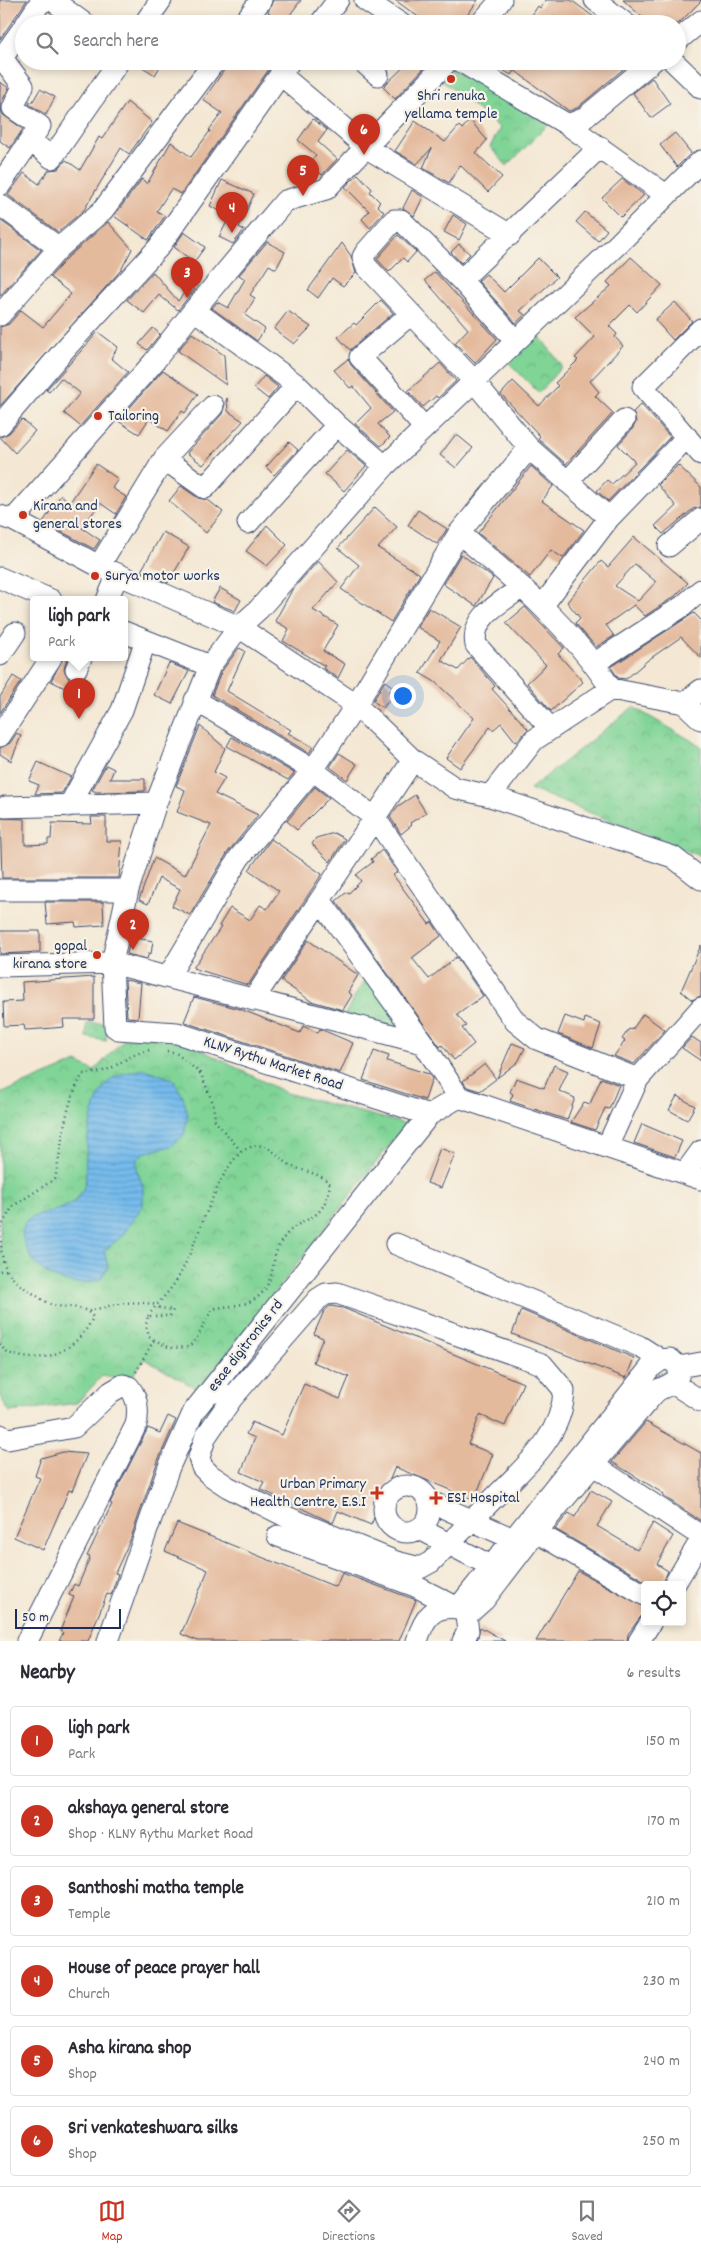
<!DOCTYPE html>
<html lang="en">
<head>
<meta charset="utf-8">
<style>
  body { margin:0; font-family:Dekko,sans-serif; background:#f2f2f3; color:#2b2b33 }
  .controls { position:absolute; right:15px; bottom:15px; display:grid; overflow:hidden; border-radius:5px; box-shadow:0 2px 8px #0003 }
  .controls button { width:45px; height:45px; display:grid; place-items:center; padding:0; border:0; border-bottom:1px solid #e1e1e2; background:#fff; color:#2b2b33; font:25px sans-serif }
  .scale { position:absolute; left:15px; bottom:12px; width:106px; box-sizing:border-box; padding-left:5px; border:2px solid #1b2f5e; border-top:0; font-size:14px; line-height:18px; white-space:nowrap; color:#1b2f5e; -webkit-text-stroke:4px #f7f3e8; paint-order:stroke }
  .you { position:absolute; left:402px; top:695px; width:18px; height:18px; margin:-12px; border:4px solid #fff; border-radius:50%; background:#1a73e8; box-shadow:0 0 0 8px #1a73e833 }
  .badge { display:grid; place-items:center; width:32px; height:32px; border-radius:50%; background:#c8321e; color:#fff; font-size:16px; font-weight:700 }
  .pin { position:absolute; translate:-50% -41px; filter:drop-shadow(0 1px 2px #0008) }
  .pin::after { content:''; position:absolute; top:26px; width:18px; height:15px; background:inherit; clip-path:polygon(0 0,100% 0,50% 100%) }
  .popup { position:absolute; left:30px; top:596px; width:98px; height:65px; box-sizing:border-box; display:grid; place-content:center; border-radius:5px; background:#fff; filter:drop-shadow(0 1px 4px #0005); font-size:16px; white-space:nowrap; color:#7c7c81 }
  .popup b { font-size:19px; color:#2b2b33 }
  .popup::after { content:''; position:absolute; left:50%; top:100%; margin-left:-10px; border:10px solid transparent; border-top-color:#fff }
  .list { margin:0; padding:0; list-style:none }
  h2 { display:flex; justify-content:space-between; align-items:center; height:65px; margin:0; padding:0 20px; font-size:21px }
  h2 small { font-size:16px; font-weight:400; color:#7c7c81 }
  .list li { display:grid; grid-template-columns:32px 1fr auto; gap:15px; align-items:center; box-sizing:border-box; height:70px; margin:0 10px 10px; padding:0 10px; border:1px solid #e1e1e2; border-radius:5px }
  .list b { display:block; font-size:19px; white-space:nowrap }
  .list p { margin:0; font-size:16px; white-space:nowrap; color:#7c7c81 }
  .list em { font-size:16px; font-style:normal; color:#7c7c81 }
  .icon { flex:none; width:28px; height:28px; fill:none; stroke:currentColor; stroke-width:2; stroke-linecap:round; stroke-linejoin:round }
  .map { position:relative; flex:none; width:701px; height:1641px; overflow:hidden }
  .search { position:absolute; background:#fff; box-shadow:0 2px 8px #0003; left:15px; right:15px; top:15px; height:55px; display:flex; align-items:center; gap:12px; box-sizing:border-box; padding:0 18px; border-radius:28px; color:#7c7c81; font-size:19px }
  .sheet { height:545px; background:#fff }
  nav { display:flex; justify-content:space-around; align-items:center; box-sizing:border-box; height:70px; border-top:1px solid #e1e1e2; background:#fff; font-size:14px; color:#7c7c81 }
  nav a { display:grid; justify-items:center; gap:2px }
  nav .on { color:#c8321e }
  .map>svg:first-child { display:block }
  .park { fill:url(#park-crowns); stroke:#4e827a }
  .water { fill:url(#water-rules); stroke:#4875a5 }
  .building { fill:#e4ba9d; fill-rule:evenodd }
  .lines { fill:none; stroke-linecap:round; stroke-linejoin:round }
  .minor-casing { stroke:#3c4b70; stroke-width:23 }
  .path { stroke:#3c4b70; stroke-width:2.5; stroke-dasharray:1 4; stroke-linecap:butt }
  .minor { stroke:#fff; stroke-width:21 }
  .poi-dot { fill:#c8321e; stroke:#f7f3e8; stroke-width:2 }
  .labels { text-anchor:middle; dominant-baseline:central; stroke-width:4.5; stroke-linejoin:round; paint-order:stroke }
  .poi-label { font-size:16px; fill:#1b2f5e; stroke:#f7f3e8; text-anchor:start }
  .street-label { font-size:16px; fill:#1b2f5e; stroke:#f7f3e8 }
</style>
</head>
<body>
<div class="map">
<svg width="701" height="1641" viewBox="0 0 701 1641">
  <defs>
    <pattern id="park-crowns" width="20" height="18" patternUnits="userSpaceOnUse" patternTransform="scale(1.25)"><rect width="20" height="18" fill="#80d496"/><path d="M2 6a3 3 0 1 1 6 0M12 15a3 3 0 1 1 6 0" fill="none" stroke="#6eb684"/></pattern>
    <pattern id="water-rules" width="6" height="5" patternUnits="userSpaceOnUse" patternTransform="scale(1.25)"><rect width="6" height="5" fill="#75bbec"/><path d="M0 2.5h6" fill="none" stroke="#5f98c2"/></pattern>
  </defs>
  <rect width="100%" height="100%" fill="#f7f3e8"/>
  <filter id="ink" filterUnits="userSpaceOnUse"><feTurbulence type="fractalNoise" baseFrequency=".02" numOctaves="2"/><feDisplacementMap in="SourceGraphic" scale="10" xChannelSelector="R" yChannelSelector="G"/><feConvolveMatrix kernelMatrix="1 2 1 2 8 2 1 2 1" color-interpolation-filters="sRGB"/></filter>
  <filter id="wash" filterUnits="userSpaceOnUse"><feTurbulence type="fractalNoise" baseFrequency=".0096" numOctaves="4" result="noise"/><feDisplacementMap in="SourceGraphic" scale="20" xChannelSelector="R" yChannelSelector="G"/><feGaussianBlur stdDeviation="1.12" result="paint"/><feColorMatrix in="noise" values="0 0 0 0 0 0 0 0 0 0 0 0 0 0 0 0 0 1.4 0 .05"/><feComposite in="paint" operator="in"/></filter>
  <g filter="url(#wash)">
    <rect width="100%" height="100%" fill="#f4e8d4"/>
    <path class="park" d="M450 61 549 124 507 166 490 147 500 128 438 77Z
      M538 334 562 366 539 393 507 361Z
      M633 707 701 746 700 856 530 789Z
      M367 975 406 1029 345 1014Z
      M87 1023H108L106 1041 86 1037Z
      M128 1035 178 1038 286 1093 406 1124 199 1390 145 1359 129 1381 102 1376 77 1403 10 1412 0 1397V1094L77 1062 94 1071Z"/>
    <path class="water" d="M144 1069 173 1079 183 1097 188 1114 184 1135 171 1146 143 1153 137 1161V1171L143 1186V1205L122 1236 104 1251 108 1267 101 1279C71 1291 35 1276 25 1244 22 1237 21 1229 26 1222 36 1210 69 1215 81 1193 89 1180 84 1171 86 1157 87 1135 94 1088 115 1077 124 1073 135 1071 144 1069Z"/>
    <g id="blocks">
      <path class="building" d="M0 0H27L0 39Z
        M273 0H301L284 23 268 12Z
        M395 0H478L461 24H435L426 18 424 21Z
        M546 0H571L603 24H565L554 16 549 24H526L538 6 540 8Z
        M623 0H701V1L678 24H650Z
        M133 61H163L155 75Z
        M227 61H266L272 65 181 194 171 189 157 211 165 216 148 240 114 216 142 179 147 184 171 142 191 157 210 131 209 130 222 113 203 100 225 69Z
        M410 61H417L424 68 395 99 383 87Z
        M488 61H633L577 108 569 111 514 70 511 75Z
        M652 78 670 104 651 118 633 93Z
        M0 82 9 88 1 103 2 114 23 129 10 148 0 141Z
        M40 89 55 97 46 115 29 104 30 102 32 103Z
        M127 102 152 122 129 154 121 148 84 210 58 232 8 195 24 173 39 184 49 170 58 169 66 160 80 170 99 137 102 139Z
        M313 119 327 130 318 142 337 159 322 175 309 163 316 155 298 140Z
        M470 120 487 140 476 153 502 177 488 192 460 165 449 183 423 168 432 148 417 164 395 151 415 121 445 142 459 126 462 129Z
        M675 133 691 153 677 167 660 145Z
        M358 174 372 189 370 192 380 202 377 205 384 212 370 228 362 219 369 211 345 187Z
        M622 179 644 195 621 217 602 198Z
        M222 180 254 194 239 227 244 230 233 244 219 237 230 216 210 206Z
        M412 190 423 197 414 216 403 208Z
        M585 212 607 230 598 241 576 222Z
        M453 215 467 224 459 240 444 232Z
        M0 220 41 250 0 296Z
        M108 222 132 249 121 270 0 406V327L9 324 21 310 43 327 71 294 50 277 68 257Z
        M184 232 205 247 194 262 174 247Z
        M398 235 416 252 407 262 403 258 389 272 377 259Z
        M267 242 285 252 276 269 269 265 250 295 255 298 245 315 265 329 257 341 212 308 217 302 228 308 245 279 239 275Z
        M342 243 351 256 356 273 343 286 332 278 318 298 308 290Z
        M459 244 470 254 461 263 451 252Z
        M631 257 662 285 637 312 630 305 609 326 617 334 615 337 623 346 590 381 599 392 595 396 613 413 566 464 538 439 540 436 501 394 513 381 539 406 558 386 555 383 578 360 575 358 595 337 575 317 611 286 607 282Z
        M538 258 557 277 520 311 525 315 516 323 478 281 486 274 504 292Z
        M153 272 178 301 190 285 195 289 178 310 159 295 144 313 127 300Z
        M435 272 497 339 475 363 455 343 468 329 425 280Z
        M381 300 393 313 350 350 338 337 354 323 356 325Z
        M675 302 692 321 673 340 655 320Z
        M288 311 311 327 294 344 274 329Z
        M153 328 160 334 147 350 139 344Z
        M98 332 118 347 111 358 128 372 80 426 64 413 80 393 61 378 49 392 46 390Z
        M192 333 224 355 226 385 178 351Z
        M348 359 351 365 393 412 378 424 390 437 381 446 355 424 371 408 353 386 350 388 334 370Z
        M440 363 456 381 438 398 436 396 423 407 408 391Z
        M163 370 198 394 185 413 182 411 168 431 149 419 139 434 118 421Z
        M264 376 278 387 268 399 254 388Z
        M227 398 228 411 243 421 203 465 187 453 222 414Z
        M641 404 670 437 608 501 597 491 607 480 612 484 635 462 618 445 633 428 636 422 633 412Z
        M22 419 35 431 15 453 0 437 9 433Z
        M456 434 473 448 456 468 440 455Z
        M289 442 298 450 274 475 266 467Z
        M347 450 366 466 344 491 325 474Z
        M96 464 118 479 112 488 126 497 116 514 100 503 82 528 100 540 94 549 43 522 61 495 70 502Z
        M678 465 701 487V507L693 509 663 534 655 526 676 506 658 485Z
        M531 466 553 486 542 501 584 530 563 558 551 550 530 577 478 533Z
        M181 486 198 498 208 500 223 512 206 533 169 501Z
        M375 507 397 527 378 548 420 574 391 622 341 589 359 565 338 548Z
        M418 510 447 529 437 544 408 525Z
        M267 525 287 545 267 566 246 551Z
        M163 532 189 547 168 583 141 571Z
        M634 537 688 583 675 596 645 616 634 605 606 625 614 636 596 647 575 623 580 618 567 602 601 561 608 567ZM635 564 656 582 638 601 615 586Z
        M461 554 493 578 476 606 443 584Z
        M318 561 338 582 313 610 338 625 323 651 345 664 338 678 323 668 325 666 283 641 289 629 275 621 292 590Z
        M220 588 241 600 235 611 212 602Z
        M525 607 564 648 558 654 583 682 551 711 527 683 546 665 506 623Z
        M429 608 461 627 441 660 458 670 470 657 495 686 492 689 528 729 516 742 501 723 493 730 490 727 460 768 446 758 474 718 435 682 420 673 440 641 417 627Z
        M694 613 701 620V658L681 637 648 660 626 679 618 678 611 667Z
        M239 648 245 651 227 691 291 730 288 733 313 747 309 753 212 695 221 672Z
        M63 658H67L64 670 69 679 65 688 51 681Z
        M169 663 189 671 172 704 154 695Z
        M13 676 21 681 0 713V697Z
        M385 681 393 687 389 692 393 695 383 708 373 701Z
        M200 726 225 748 214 772 225 778 215 794 258 815 228 852 190 915 172 906 180 889 159 878 148 904 139 900 154 858 185 875 211 825 177 812 185 790 176 786Z
        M17 733 21 736 11 761 0 754V748L10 743Z
        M232 737 294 773 288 780 227 746Z
        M339 753 357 764 347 780 330 767Z
        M38 762 71 777 62 793 35 794 39 785 29 781Z
        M106 765 114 769 110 779H145V791L96 792 92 790Z
        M315 787 329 798 297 830 287 821Z
        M415 795 426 813 410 823 412 825 401 834 390 817 398 806Z
        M91 817H106V841H122L119 878H2L0 818 25 819V845L48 844V839H51L52 823 92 824Z
        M334 833 345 839 330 862 312 844 316 838Z
        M271 839 322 874 248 985 193 968 221 927 219 926 230 908 250 920 260 905 267 909 279 891 249 870Z
        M382 850 397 872 393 875 429 924 432 922 441 936 412 958 429 979 456 957 483 996 457 1015 466 1026 462 1028 474 1044 454 1060 442 1045 440 1047 336 901 347 892 349 893 361 881 356 875 373 862 371 859Z
        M45 902H103L104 925 76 927 75 922 47 924Z
        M0 931H40V952L0 954Z
        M131 937 153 941 151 954 149 953 147 959 127 954Z
        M308 940 358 975 348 992 352 995 343 1010 311 1001 281 981Z
        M701 945V996L692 1000 681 991Z
        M94 977V1019H63L64 1027 41 1029 25 1030 24 1025 4 1026 3 1002 23 1001 22 982Z
        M125 980 141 983 138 1018 127 1017Z
        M194 997 240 1009 300 1033 303 1026 318 1033 320 1029 353 1043 340 1073 184 1022Z
        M643 1014 665 1030 634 1064 614 1056 625 1041 622 1039 629 1029 632 1030Z
        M565 1016 584 1023 585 1018 601 1024 593 1048 558 1034Z
        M692 1037 701 1043V1061L682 1048Z
        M512 1043 525 1048 518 1062 497 1078Z
        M374 1051 389 1056 387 1061 429 1074 432 1079 425 1100 363 1080Z
        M485 1064 496 1079 480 1091 467 1087 463 1081Z
        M554 1065 568 1071 559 1091 575 1098 567 1120 510 1101 513 1094 510 1092 516 1078 544 1088Z
        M601 1078 619 1085 609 1109 605 1108 595 1130 571 1122 584 1102 590 1104Z
        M677 1096 695 1106 687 1120 669 1110Z
        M642 1124 682 1141 675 1157 634 1143Z
        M440 1148 455 1154 441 1188 427 1183Z
        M330 1306 343 1308 523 1383 505 1426 480 1415 468 1444 493 1454 474 1500 395 1467 371 1525 338 1511 333 1523 260 1489 264 1482 241 1472 255 1438 246 1434 252 1422 282 1435 304 1384 340 1399 349 1377 313 1362 323 1338 314 1334 324 1311Z
        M521 1310 634 1358 626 1378 512 1334Z
        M168 1416 176 1420 157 1463 131 1538 115 1573 118 1574 111 1595 107 1594 88 1641H59L63 1633 60 1631 74 1597 69 1595 74 1584 78 1586 90 1557 87 1556 112 1504 110 1503 148 1428 160 1433Z
        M646 1422 701 1453V1521L663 1496 664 1494 612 1462Z
        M63 1452 87 1454 72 1491 69 1490 43 1550 14 1537 40 1478 35 1476 41 1458Z
        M591 1490 612 1502 597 1526 637 1550 653 1523 673 1536 657 1564 668 1571 662 1585H652L555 1529 569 1513 575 1517Z
        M177 1523 336 1587 342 1573 416 1600 399 1641H198L181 1634 208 1570 165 1551Z
        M578 1571 645 1607V1611L628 1634 627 1641H536Z
        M480 1627 505 1641H477Z"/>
    </g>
  </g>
  <g filter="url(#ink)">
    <use href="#blocks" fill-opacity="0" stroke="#3c4b70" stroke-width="1"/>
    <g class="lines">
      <g class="minor-casing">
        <path id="minor" d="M52 0 85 24
          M365 0 401 24
          M595 0 626 24
          M26 24 42 0
          M144 24 161 0
          M243 24 261 0
          M320 24 338 0
          M480 24 501 0
          M677 41 701 21
          M0 56 2 58 24 27
          M0 61 2 58 23 86 13 108 40 126 0 185
          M362 61 378 75
          M460 61 568 125 666 195
          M673 61 701 88
          M280 74 367 148 510 235
          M568 125 583 119 653 61
          M31 141 52 158 119 61
          M0 205 59 248
          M461 280 600 147
          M194 310 297 385 337 425 385 466
          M411 314 360 357 424 427
          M0 315 59 248 103 210 215 61
          M701 329 643 387 701 454
          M516 341 461 280 401 220H394L366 252 363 257 366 266 473 380 529 448 609 518 543 605
          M0 425 65 349 158 248 290 61
          M164 459 205 488 297 385
          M567 482 624 420
          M0 516 13 520 99 566 239 627 356 705 413 760 455 788 490 796 673 857 701 879
          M609 518 687 437
          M13 520 153 363 194 310 285 201 326 189 448 61
          M248 523 337 425
          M459 533 529 448
          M669 546 701 519
          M99 566 164 459 213 406
          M0 578 51 600
          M522 587C503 602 470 616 476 645L550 728
          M107 600 118 574
          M124 632 210 666
          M0 655 15 633
          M595 663 683 606 701 590
          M76 669 81 658
          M195 700 313 770 375 818 515 1021 537 1039 638 1079
          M684 703 701 719
          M0 736 51 658
          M413 760 320 900 423 1043 459 1097 701 1179
          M490 796 534 740 611 689
          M69 806 122 710 145 642
          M5 807 156 803
          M0 890H128
          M0 966 112 963 423 1043
          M168 977 239 858 313 770 356 705 459 533C515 580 571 627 611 689L684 703 701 690
          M253 1000 320 900
          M429 1115 177 1033 118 1029 115 1027 112 963 128 890 156 803 210 666 239 627 259 609 385 466 620 242 701 161
          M607 1147 638 1079 701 1008
          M685 1173 701 1151
          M396 1244 639 1346 661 1360
          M679 1367 701 1363
          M674 1384 701 1401
          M212 1389 232 1398 318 1299 326 1294 337 1293 542 1364 564 1390C563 1437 523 1468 493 1499 472 1520 452 1541 431 1562L420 1568 396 1562 289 1518 228 1487 210 1475 202 1467 199 1457 206 1436 232 1398
          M0 1435 8 1439 74 1427 111 1392 123 1385 129 1387C138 1398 139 1410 136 1425L27 1641
          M580 1456 701 1536
          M384 1509a23 23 0 1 1 46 0a23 23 0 1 1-46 0Z
          M429 1501 513 1539
          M420 1529 491 1566
          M536 1532 645 1595
          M278 1536 415 1586 458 1608
          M674 1585 701 1540
          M108 1641 169 1467 194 1411 429 1115 459 1097
          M417 1641C424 1618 432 1605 458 1608L650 1368 661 1360 670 1359 679 1367C680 1383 672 1383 660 1389 654 1392 650 1399 645 1404L536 1532 484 1600 466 1616 468 1631 463 1641
          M639 1641 651 1622"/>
      </g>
      <path class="path" d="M167 1051 176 1053 201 1074 213 1103 215 1121 241 1151
        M0 1228 13 1206 55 1179C63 1143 63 1107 83 1074 116 1074 122 1055 150 1050
        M0 1231C2 1266 3 1275 34 1294 42 1299 48 1305 58 1306 71 1308 84 1305 93 1317 81 1344 54 1362 23 1357 13 1355 5 1353 0 1344
        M0 1271 7 1270
        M89 1311C112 1305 132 1299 156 1305
        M148 1316C158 1302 171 1291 179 1276 198 1243 214 1178 240 1153 243 1150 250 1147 254 1146 270 1143 278 1158 290 1165 305 1173 318 1171 330 1184 323 1229 300 1211 281 1242 270 1259 276 1280 260 1295 248 1307 228 1305 213 1309 204 1322 200 1337 189 1347L170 1348 149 1337 146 1325 148 1316H170L173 1310 155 1307
        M136 1372 154 1340"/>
      <use href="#minor" class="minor"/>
    </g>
  </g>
  <g class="poi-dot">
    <circle cx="451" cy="79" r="5"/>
    <circle cx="98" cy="416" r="5"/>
    <circle cx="23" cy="515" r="5"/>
    <circle cx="95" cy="576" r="5"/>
    <circle cx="97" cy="955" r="5"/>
    <path d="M374.5 1485.5h5v5h5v5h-5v5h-5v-5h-5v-5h5z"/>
    <path d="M433.5 1490.5h5v5h5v5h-5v5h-5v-5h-5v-5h5z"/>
  </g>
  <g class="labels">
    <g class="poi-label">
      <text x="451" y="96" text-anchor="middle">Shri renuka<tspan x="451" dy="18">yellama temple</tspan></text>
      <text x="108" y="416">Tailoring</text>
      <text x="33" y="506">Kirana and<tspan x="33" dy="18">general stores</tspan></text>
      <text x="105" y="576">Surya motor works</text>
      <text x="87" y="946" text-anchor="end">gopal<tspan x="87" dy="18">kirana store</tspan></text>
      <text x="366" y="1484" text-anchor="end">Urban Primary<tspan x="366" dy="18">Health Centre, E.S.I</tspan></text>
      <text x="447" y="1498">ESI Hospital</text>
    </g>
    <g class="street-label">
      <text transform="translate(273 1064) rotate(18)">KLNY Rythu Market Road</text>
      <text transform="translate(246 1346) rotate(-52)">esae digitronics rd</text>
    </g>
  </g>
</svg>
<div class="controls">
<button><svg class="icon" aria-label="locate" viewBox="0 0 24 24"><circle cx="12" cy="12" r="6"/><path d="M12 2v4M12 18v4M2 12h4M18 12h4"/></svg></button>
</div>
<div class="scale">50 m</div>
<div class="you"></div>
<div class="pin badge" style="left:79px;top:719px">1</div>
<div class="popup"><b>ligh park</b>Park</div>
<div class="pin badge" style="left:133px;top:950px">2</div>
<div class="pin badge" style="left:187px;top:298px">3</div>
<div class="pin badge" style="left:232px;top:233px">4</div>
<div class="pin badge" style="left:303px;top:196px">5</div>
<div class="pin badge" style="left:364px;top:155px">6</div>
<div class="search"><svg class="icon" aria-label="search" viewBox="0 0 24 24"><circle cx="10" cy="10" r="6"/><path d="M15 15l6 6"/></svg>Search here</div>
</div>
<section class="sheet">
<h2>Nearby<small>6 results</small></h2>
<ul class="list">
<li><span class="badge">1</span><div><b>ligh park</b><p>Park</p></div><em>150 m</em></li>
<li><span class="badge">2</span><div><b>akshaya general store</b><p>Shop · KLNY Rythu Market Road</p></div><em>170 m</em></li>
<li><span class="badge">3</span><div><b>Santhoshi matha temple</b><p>Temple</p></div><em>210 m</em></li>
<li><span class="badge">4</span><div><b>House of peace prayer hall</b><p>Church</p></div><em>230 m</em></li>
<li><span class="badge">5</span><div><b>Asha kirana shop</b><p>Shop</p></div><em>240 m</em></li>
<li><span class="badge">6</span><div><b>Sri venkateshwara silks</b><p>Shop</p></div><em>250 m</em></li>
</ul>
</section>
<nav>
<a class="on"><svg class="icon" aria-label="map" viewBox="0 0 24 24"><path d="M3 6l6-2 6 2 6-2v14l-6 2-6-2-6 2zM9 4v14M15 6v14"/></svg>Map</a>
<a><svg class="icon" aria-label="directions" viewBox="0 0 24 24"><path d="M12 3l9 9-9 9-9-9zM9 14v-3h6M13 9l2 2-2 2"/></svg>Directions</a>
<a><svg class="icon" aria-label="saved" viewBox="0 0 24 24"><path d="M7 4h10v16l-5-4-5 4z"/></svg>Saved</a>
</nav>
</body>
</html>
